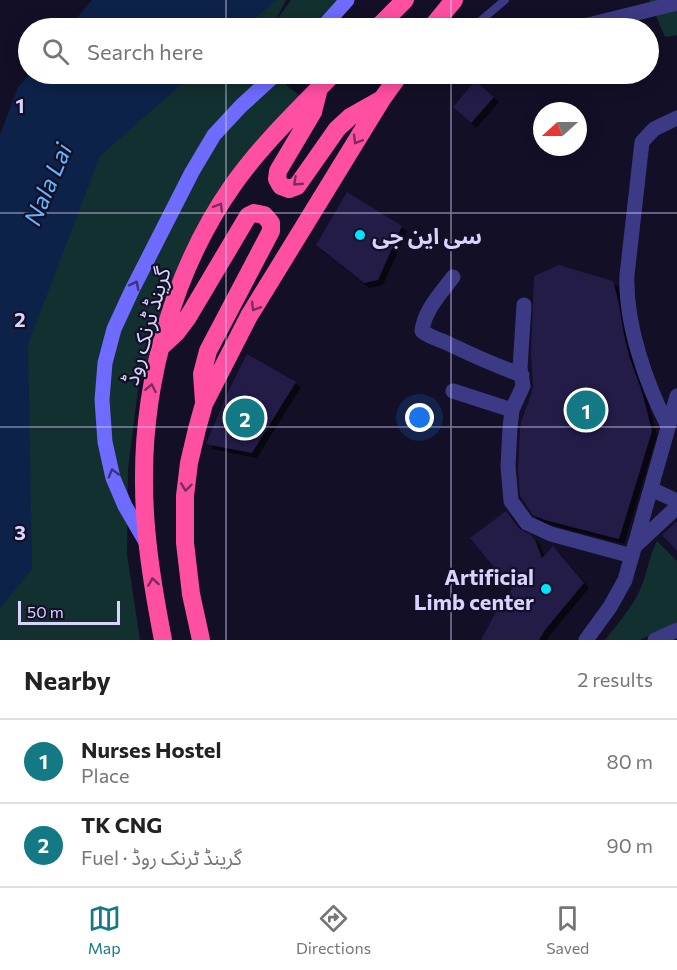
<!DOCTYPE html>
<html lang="en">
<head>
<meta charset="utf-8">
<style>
  body { margin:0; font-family:Commissioner,"Noto Sans Arabic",sans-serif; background:#f2f2f2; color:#222 }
  .compass { position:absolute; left:533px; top:102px; width:54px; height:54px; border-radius:50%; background:#fff; box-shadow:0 3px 15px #0003; rotate:249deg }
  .scale { position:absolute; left:18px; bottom:15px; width:102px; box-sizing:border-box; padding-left:6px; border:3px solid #d9d4ff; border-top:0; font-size:16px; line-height:21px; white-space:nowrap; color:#d9d4ff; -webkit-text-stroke:4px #130f26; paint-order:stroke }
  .you { position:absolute; left:420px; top:418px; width:21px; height:21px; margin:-15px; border:4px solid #fff; border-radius:50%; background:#1a73e8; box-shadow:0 0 0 9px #1a73e833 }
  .badge { display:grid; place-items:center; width:39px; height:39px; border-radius:50%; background:#137a85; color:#fff; font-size:20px; font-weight:700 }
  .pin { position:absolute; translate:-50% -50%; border:3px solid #fff; box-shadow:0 2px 6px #0006 }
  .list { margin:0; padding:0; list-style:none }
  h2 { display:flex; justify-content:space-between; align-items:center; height:78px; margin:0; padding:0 24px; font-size:26px }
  h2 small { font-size:20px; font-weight:400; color:#767676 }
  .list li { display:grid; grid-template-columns:39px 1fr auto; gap:18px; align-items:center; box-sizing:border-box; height:84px; padding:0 24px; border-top:2px solid #e0e0e0 }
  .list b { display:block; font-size:22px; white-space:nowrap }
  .list p { margin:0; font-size:20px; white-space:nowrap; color:#767676 }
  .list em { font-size:20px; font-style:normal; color:#767676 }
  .icon { flex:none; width:33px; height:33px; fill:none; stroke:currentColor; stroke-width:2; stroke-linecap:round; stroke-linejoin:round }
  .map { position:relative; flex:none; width:677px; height:640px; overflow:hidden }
  .search { position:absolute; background:#fff; box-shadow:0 3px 15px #0003; left:18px; right:18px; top:18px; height:66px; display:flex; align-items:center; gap:15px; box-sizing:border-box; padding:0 21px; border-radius:33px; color:#767676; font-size:22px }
  .sheet { height:246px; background:#fff }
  nav { display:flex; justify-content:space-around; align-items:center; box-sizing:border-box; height:84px; border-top:2px solid #e0e0e0; background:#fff; font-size:16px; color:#767676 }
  nav a { display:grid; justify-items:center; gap:3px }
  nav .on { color:#137a85 }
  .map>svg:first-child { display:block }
  .green { fill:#12302f }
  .water { fill:#0c2248 }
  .building { fill:#241b47; filter:url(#shadow) }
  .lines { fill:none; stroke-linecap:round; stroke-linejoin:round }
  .lane { stroke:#3d3a85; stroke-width:8 }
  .street { stroke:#3d3a85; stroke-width:15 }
  .secondary { stroke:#6f6bff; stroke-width:15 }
  .highway { stroke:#ff4fa3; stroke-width:18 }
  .oneway { stroke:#7d2c5e }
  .oneway2 { stroke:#38347d }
  .grid { fill:none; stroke:#d9d4ff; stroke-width:1.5; stroke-opacity:0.55 }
  .poi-dot { fill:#00e5ff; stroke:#130f26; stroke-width:2 }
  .labels { text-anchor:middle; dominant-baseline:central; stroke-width:4.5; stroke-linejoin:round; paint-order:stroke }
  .poi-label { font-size:22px; font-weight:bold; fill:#d9d4ff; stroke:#130f26; text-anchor:start }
  .street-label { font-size:22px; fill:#d9d4ff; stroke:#130f26 }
  .water-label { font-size:24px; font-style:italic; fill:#62b6ff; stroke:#130f26 }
  .grid-label { font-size:20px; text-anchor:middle; font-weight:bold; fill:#d9d4ff; stroke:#130f26; stroke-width:4.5; stroke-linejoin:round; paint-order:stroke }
</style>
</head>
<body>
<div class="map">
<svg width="677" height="640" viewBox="0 0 677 640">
  <defs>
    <filter id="shadow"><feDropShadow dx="5" dy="5" stdDeviation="0" flood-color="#0009"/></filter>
  </defs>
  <rect width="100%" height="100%" fill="#130f26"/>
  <path class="green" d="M229 0H286L275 22 291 0H342L328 28H189Z
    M649 0H677V35L665 37Z
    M144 74H292L286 85 303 98 251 148 161 317 138 390 128 469 127 554 140 640H0V568L14 341 69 196Z
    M657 541 677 561V622L640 640H605C617 625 632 607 640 590 647 574 649 556 657 541Z"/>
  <path class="water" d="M92 0H277L243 28H68Z
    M30 74H193L100 156 28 344 32 569 0 608V135L18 87Z"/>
  <path class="building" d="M475 81 494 97 471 123 453 107Z
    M347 192 402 226 378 280 364 283 316 245Z
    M559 265 613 281 618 300 624 335 629 356 642 392 652 431 619 539 545 520 533 515 520 496 518 470 520 429 521 422 531 395 533 385 531 354 534 276Z
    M247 354 296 382 252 453 206 444 228 392Z
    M506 511 520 529 531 535 535 540 542 558 553 546 584 583 545 630 539 640H481L499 606 512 589 470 538Z
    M677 521V551L662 535Z"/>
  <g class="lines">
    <path class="lane" d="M472 28 505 0"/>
    <path class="street" d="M576 28 677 3
      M453 277C441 293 424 311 422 331 429 337 438 339 447 343 472 355 496 366 522 375
      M524 305 520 368 523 386 512 410 510 428 508 466 511 501 527 523 551 534 632 556
      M453 391 512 410
      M668 426C646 384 625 323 627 275L642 142 654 129 677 118
      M651 489 677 501
      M634 547 677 507
      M586 640 610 607 625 580 677 396
      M655 640 677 630"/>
    <path class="secondary" d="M322 28 347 0
      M147 544 125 506 113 478 105 442 102 400 105 363 114 329 132 290 192 172 214 135 241 106 276 74"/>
    <path class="highway" d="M377 28 405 0
      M431 28 454 0
      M319 88 313 112 278 171 277 179 281 186 289 189 297 186 337 129 350 117 380 100
      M161 347 176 333 188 317 248 216 254 213 264 215 271 223V231L208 351 202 374 204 402
      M163 640C153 588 144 535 144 482 143 380 174 269 233 185 262 144 298 110 333 74
      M201 640 191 594 185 543V496L189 463 197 429 204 404 249 316 382 99 400 74"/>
  </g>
  <defs><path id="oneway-chevron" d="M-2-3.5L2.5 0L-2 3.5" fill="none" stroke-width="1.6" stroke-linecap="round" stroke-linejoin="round" transform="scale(1.5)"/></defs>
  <g class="oneway">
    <use href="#oneway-chevron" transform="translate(357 140) rotate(121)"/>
    <use href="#oneway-chevron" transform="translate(297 182) rotate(137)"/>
    <use href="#oneway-chevron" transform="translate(219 207) rotate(-59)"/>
    <use href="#oneway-chevron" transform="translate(255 307) rotate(122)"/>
    <use href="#oneway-chevron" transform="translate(151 388) rotate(-79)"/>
    <use href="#oneway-chevron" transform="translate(186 487) rotate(97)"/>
    <use href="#oneway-chevron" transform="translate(153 582) rotate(-99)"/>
  </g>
  <g class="oneway2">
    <use href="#oneway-chevron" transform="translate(135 285) rotate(-63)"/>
    <use href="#oneway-chevron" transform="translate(113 473) rotate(-106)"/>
  </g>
  <path class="grid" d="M226 0V28M451 0V28M226 74V640M451 74V640M0 213H677M0 427H677"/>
  <g class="poi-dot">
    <circle cx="360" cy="235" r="6"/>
    <circle cx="546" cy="589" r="6"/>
  </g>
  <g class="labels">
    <g class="poi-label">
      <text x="372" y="235">سی این جی</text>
      <text x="534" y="576" text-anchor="end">Artificial<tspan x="534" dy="25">Limb center</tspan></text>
    </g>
    <g class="street-label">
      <text transform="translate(146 326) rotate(-74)">گرینڈ ٹرنک روڈ</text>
    </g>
    <g class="water-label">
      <text transform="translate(47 184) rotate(-67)">Nala Lai</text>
    </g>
  </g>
  <g class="grid-label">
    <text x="20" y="113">1</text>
    <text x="20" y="327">2</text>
    <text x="20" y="540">3</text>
  </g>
</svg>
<svg class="compass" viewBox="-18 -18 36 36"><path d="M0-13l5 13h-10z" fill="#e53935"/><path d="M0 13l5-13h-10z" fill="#767676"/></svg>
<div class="scale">50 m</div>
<div class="you"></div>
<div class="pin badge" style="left:586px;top:410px">1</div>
<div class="pin badge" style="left:245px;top:418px">2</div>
<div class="search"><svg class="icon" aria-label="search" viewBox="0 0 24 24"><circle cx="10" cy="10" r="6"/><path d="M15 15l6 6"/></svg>Search here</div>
</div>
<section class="sheet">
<h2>Nearby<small>2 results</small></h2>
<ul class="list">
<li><span class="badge">1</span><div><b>Nurses Hostel</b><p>Place</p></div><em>80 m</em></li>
<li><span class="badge">2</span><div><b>TK CNG</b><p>Fuel · گرینڈ ٹرنک روڈ</p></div><em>90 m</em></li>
</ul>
</section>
<nav>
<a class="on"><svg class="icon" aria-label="map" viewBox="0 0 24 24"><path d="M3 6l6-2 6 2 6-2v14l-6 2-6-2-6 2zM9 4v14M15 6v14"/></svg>Map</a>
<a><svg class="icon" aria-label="directions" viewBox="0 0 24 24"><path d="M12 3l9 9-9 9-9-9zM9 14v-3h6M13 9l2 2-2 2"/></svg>Directions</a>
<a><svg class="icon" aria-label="saved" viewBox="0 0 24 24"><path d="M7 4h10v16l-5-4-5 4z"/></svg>Saved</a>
</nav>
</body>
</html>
